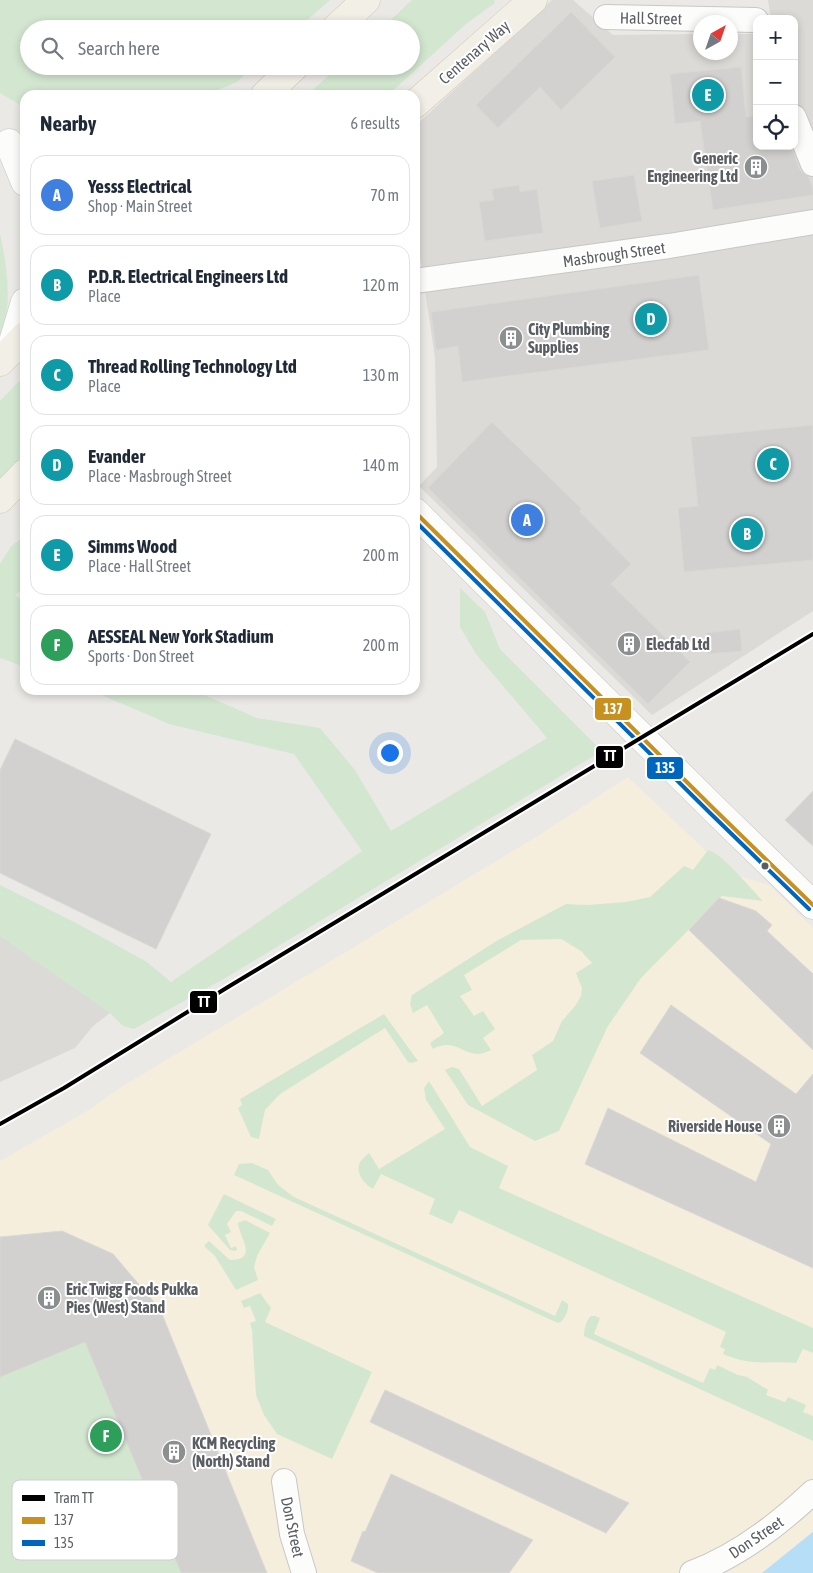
<!DOCTYPE html>
<html lang="en">
<head>
<meta charset="utf-8">
<style>
  body { margin:0; font-family:"Asap Condensed",sans-serif; background:#f2f2f3; color:#1f2937 }
  .controls { position:absolute; right:15px; top:15px; display:grid; overflow:hidden; border-radius:10px; box-shadow:0 2px 8px #0003 }
  .controls button { width:45px; height:45px; display:grid; place-items:center; padding:0; border:0; border-bottom:1px solid #e0e1e3; background:#fff; color:#1f2937; font:25px sans-serif }
  .compass { position:absolute; left:693px; top:15px; width:45px; height:45px; border-radius:50%; background:#fff; box-shadow:0 2px 8px #0003; rotate:40deg }
  .you { position:absolute; left:389px; top:752px; width:18px; height:18px; margin:-12px; border:4px solid #fff; border-radius:50%; background:#1a73e8; box-shadow:0 0 0 8px #1a73e833 }
  .badge { display:grid; place-items:center; width:32px; height:32px; border-radius:50%; background:#8c8f90; color:#fff; font-size:16px; font-weight:700 }
  .pin { position:absolute; translate:-50% -50%; border:2px solid #fff; box-shadow:0 1px 5px #0006 }
  .list { margin:0; padding:0; list-style:none }
  h2 { display:flex; justify-content:space-between; align-items:center; height:65px; margin:0; padding:0 20px; font-size:21px }
  h2 small { font-size:16px; font-weight:400; color:#747a83 }
  .list li { display:grid; grid-template-columns:32px 1fr auto; gap:15px; align-items:center; box-sizing:border-box; height:80px; margin:0 10px 10px; padding:0 10px; border:1px solid #e0e1e3; border-radius:15px }
  .list b { display:block; font-size:19px; white-space:nowrap }
  .list p { margin:0; font-size:16px; white-space:nowrap; color:#747a83 }
  .list em { font-size:16px; font-style:normal; color:#747a83 }
  .icon { flex:none; width:28px; height:28px; fill:none; stroke:currentColor; stroke-width:2; stroke-linecap:round; stroke-linejoin:round }
  .map { position:relative; flex:none; width:813px; height:1573px; overflow:hidden }
  .search { position:absolute; background:#fff; box-shadow:0 2px 8px #0003; left:20px; top:20px; width:400px; height:55px; display:flex; align-items:center; gap:12px; box-sizing:border-box; padding:0 18px; border-radius:28px; color:#747a83; font-size:19px }
  .panel { position:absolute; background:#fff; box-shadow:0 2px 8px #0003; left:20px; top:90px; width:400px; height:605px; border-radius:15px }
  .map>svg:first-child { display:block }
  .commercial { fill:#f5eedd }
  .industrial { fill:#dbdad6 }
  .green { fill:#d3e7d0 }
  .water { fill:#b6dff7 }
  .building { fill:#d2d1cf; stroke:#dad8d4 }
  .lines { fill:none; stroke-linecap:round; stroke-linejoin:round }
  .street-casing { stroke:#c7c7c7; stroke-width:26 }
  .secondary-casing { stroke:#c5c6c5; stroke-width:29 }
  .primary-casing { stroke:#d2c8b2; stroke-width:29 }
  .street { stroke:#fcfcfb; stroke-width:24 }
  .secondary { stroke:#fcfcfb; stroke-width:28 }
  .primary { stroke:#f2efe7; stroke-width:28 }
  .bus-1-casing { stroke:#fff; stroke-width:8 }
  .bus-2-casing { stroke:#fff; stroke-width:8 }
  .bus-1 { stroke:#c8901e; stroke-width:4 }
  .bus-2 { stroke:#0065bd; stroke-width:4 }
  .tram-1-casing { stroke:#fff; stroke-width:8 }
  .tram-1 { stroke:#000; stroke-width:4 }
  .bus-dot { fill:#5a5e63; stroke:#fff; stroke-width:2 }
  .labels { text-anchor:middle; dominant-baseline:central; stroke-width:4; stroke-linejoin:round; paint-order:stroke }
  .street-label { font-size:16px; fill:#5a5e63; stroke:#fff }
  .poi-label { font-size:16px; font-weight:bold; fill:#5a5e63; stroke:#fff; text-anchor:start }
  .key { fill:#fff; stroke:#cecfd0; stroke-width:1 }
  .key-label { font-size:14px; fill:#5a5e63 }
  .line-badge { stroke:#fff; stroke-width:2 }
  .badge-label { font-size:14px; text-anchor:middle; font-weight:bold; fill:#fff }
</style>
</head>
<body>
<div class="map">
<svg width="813" height="1573" viewBox="0 0 813 1573">
  <rect width="100%" height="100%" fill="#eae9e5"/>
  <path class="commercial" d="M628 777 729 873 769 885 813 928V1531L762 1573H0V1161L89 1110 120 1088 541 834Z"/>
  <path class="industrial" d="M552 0H573L613 35 700 34V52H730L731 34H757V146H794V19H771L768 0H813V611L652 715 419 486 437 467 435 358 420 257H415V126Z
    M0 900 110 1013 93 1026 75 1048 0 1082Z"/>
  <path class="green" d="M0 0H330L297 29H29V66H254L237 82 206 95H25V108L0 93Z
    M412 0H494L495 3 466 24 388 95H307L339 66H411V29H381Z
    M0 233C6 264 14 305 0 335Z
    M25 375V453L0 480V401Z
    M25 536V588L15 595 25 603V667L0 658V564L11 546Z
    M460 588 485 612 500 649 602 751 227 977 134 1029 123 1026 110 1013 0 936V885L78 924 147 962 171 982 362 851 294 754 169 724 90 690H193L257 718 320 728 355 770 391 831 547 738 476 654 460 627Z
    M708 850C722 853 751 889 763 901L722 896 641 978 608 1026 559 1131 535 1141 468 1105 445 1070 452 1067 459 1069 482 1106 537 1070 532 1055 553 1041 562 1021 575 1006 581 996 582 988 576 973 592 963 581 951 561 939 521 940 464 975 472 990 460 996 474 1016 483 1011 495 1029 483 1038 491 1050C465 1064 460 1035 433 1049L430 1043 444 1033 427 1005 413 1013 410 1004 412 995 498 940 566 904 587 905 626 902 650 897 684 866 693 870Z
    M384 1014 418 1061 412 1063 408 1062 385 1028 280 1094 265 1110 259 1139 251 1137 238 1108 242 1105 240 1099Z
    M429 1081 470 1147 508 1166 499 1188 813 1328V1353L803 1349 796 1363C779 1361 762 1364 746 1361 738 1360 730 1357 723 1354L725 1349 720 1347 726 1332 459 1210 452 1224 429 1214 435 1199 381 1174 373 1189C364 1184 355 1173 360 1162 362 1159 366 1156 369 1153L379 1169 445 1129 426 1100 424 1088Z
    M252 1163 268 1170 278 1185 294 1197 555 1316 562 1300 568 1304C569 1311 564 1321 558 1323L234 1175 239 1164Z
    M224 1194 276 1219 272 1226 241 1211H236L227 1224 231 1232 225 1235 231 1248 236 1246 237 1250 235 1251 230 1250 208 1225Z
    M245 1220 270 1233 257 1256 254 1267 258 1280 236 1290 215 1256 204 1246 209 1241 230 1260C260 1260 238 1235 238 1223Z
    M62 1231 113 1254 266 1573H0V1237Z
    M260 1293 271 1308 265 1322 372 1372 332 1459 277 1434 264 1415 256 1395 252 1330 250 1323 256 1321 250 1306 244 1308 241 1301Z
    M591 1316H595L600 1318 594 1334 703 1383 710 1368 715 1370 717 1365 738 1375 747 1377 768 1390 766 1395 785 1402 788 1397 806 1405 803 1412 813 1416V1441L584 1336C584 1330 586 1320 591 1316Z"/>
  <path class="water" d="M813 1531V1573H762L813 1532Z"/>
  <path class="building" d="M571 12 615 57 561 110 540 87 498 128 476 105Z
    M741 67 746 117 757 116V146H791L800 170 804 174 808 176 813 188V195L713 210 700 121 675 124 670 74Z
    M634 175 642 221 600 228 592 181Z
    M519 185 520 192 537 189 543 233 485 241 479 202 494 200 492 189Z
    M699 275 709 350 462 382 458 346 436 350 431 312Z
    M492 422 582 509 579 511 631 564 611 584 690 662 648 704 428 488Z
    M813 425V560L684 572 678 508 698 506 691 437Z
    M740 629 742 651 708 654 706 633Z
    M15 739 211 834 156 949 0 873V770Z
    M813 791V846L785 820Z
    M719 898 756 911 772 925 767 931 813 974V1050L689 930Z
    M671 1005 796 1094 813 1074V1268L585 1164 608 1108 756 1182 771 1144 640 1053Z
    M62 1231 113 1254 160 1309 267 1573H181L85 1342 0 1377V1237Z
    M385 1390 629 1503 606 1533 370 1422Z
    M391 1474 533 1540 509 1573H378L351 1561 363 1531 365 1532Z"/>
  <g class="lines">
    <g class="street-casing">
      <path id="street" d="M606 17 756 20
        M794 117 813 164
        M415 281 669 246 813 222
        M284 1481 292 1534 304 1573
        M692 1573C738 1556 777 1526 813 1492"/>
    </g>
    <g class="secondary-casing">
      <path id="secondary" d="M9 143 25 182
        M10 352 25 302
        M415 512 714 809 813 905"/>
    </g>
    <g class="primary-casing">
      <path id="primary" d="M335 29 366 0
        M265 95 295 66
        M415 104 533 0
        M0 362 25 336
        M0 499 25 473"/>
    </g>
    <use href="#street" class="street"/>
    <use href="#secondary" class="secondary"/>
    <use href="#primary" class="primary"/>
    <g class="bus-1-casing">
      <path id="bus-1" d="M415 512 714 809 813 905"/>
    </g>
    <g class="bus-2-casing">
      <path id="bus-2" d="M415 521 710 813 809 909"/>
    </g>
    <use href="#bus-1" class="bus-1"/>
    <use href="#bus-2" class="bus-2"/>
    <g class="tram-1-casing">
      <path id="tram-1" d="M0 1124 64 1088 228 987 813 634"/>
    </g>
    <use href="#tram-1" class="tram-1"/>
  </g>
  <defs>
    <g id="building-disc" transform="scale(1.25)"><circle r="9.5" fill="#8c8f90" stroke="#fff"/><path d="M-4-6H4V6H1V3H-1V6H-4ZM-2.5-4.3h1.7v1.8h-1.7ZM.8-4.3h1.7v1.8H.8ZM-2.5-1h1.7V.8h-1.7ZM.8-1h1.7V.8H.8Z" fill="#fff"/></g>
  </defs>
  <g fill-rule="evenodd">
    <use href="#building-disc" x="756" y="167"/>
    <use href="#building-disc" x="511" y="338"/>
    <use href="#building-disc" x="629" y="644"/>
    <use href="#building-disc" x="779" y="1126"/>
    <use href="#building-disc" x="49" y="1298"/>
    <use href="#building-disc" x="174" y="1452"/>
  </g>
  <circle class="bus-dot" cx="765" cy="866" r="4.5"/>
  <g class="labels">
    <g class="street-label">
      <text transform="translate(651 18) rotate(1)">Hall Street</text>
      <text transform="translate(474 52) rotate(-41)">Centenary Way</text>
      <text transform="translate(614 254) rotate(-8)">Masbrough Street</text>
      <text transform="translate(293 1527) rotate(78)">Don Street</text>
      <text transform="translate(756 1537) rotate(-34)">Don Street</text>
    </g>
    <g class="poi-label">
      <text x="738" y="158" text-anchor="end">Generic<tspan x="738" dy="18">Engineering Ltd</tspan></text>
      <text x="528" y="329">City Plumbing<tspan x="528" dy="18">Supplies</tspan></text>
      <text x="646" y="644">Elecfab Ltd</text>
      <text x="762" y="1126" text-anchor="end">Riverside House</text>
      <text x="66" y="1289">Eric Twigg Foods Pukka<tspan x="66" dy="18">Pies (West) Stand</tspan></text>
      <text x="192" y="1443">KCM Recycling<tspan x="192" dy="18">(North) Stand</tspan></text>
    </g>
  </g>
  <rect x="12" y="1480" width="166" height="80" rx="8" class="key"/>
  <rect x="22" y="1495" width="23" height="6" fill="#000"/>
  <rect x="22" y="1517" width="23" height="7" fill="#c8901e"/>
  <rect x="22" y="1540" width="23" height="6" fill="#0065bd"/>
  <g class="key-label">
    <text x="54" y="1503">Tram TT</text>
    <text x="54" y="1525">137</text>
    <text x="54" y="1548">135</text>
  </g>
  <g class="line-badge">
    <rect x="594" y="697" width="38" height="24" rx="5" fill="#c8901e"/>
    <rect x="595" y="745" width="29" height="24" rx="5" fill="#000"/>
    <rect x="646" y="756" width="38" height="24" rx="5" fill="#0065bd"/>
    <rect x="189" y="990" width="29" height="24" rx="5" fill="#000"/>
  </g>
  <g class="badge-label">
    <text x="613" y="714">137</text>
    <text x="610" y="761">TT</text>
    <text x="665" y="773">135</text>
    <text x="204" y="1007">TT</text>
  </g>
</svg>
<div class="controls">
<button>+</button>
<button>−</button>
<button><svg class="icon" aria-label="locate" viewBox="0 0 24 24"><circle cx="12" cy="12" r="6"/><path d="M12 2v4M12 18v4M2 12h4M18 12h4"/></svg></button>
</div>
<svg class="compass" viewBox="-18 -18 36 36"><path d="M0-13l5 13h-10z" fill="#e53935"/><path d="M0 13l5-13h-10z" fill="#747a83"/></svg>
<div class="you"></div>
<div class="pin badge" style="left:527px;top:520px;background:#3f7fe0">A</div>
<div class="pin badge" style="left:747px;top:534px;background:#0f9aa8">B</div>
<div class="pin badge" style="left:773px;top:464px;background:#0f9aa8">C</div>
<div class="pin badge" style="left:651px;top:319px;background:#0f9aa8">D</div>
<div class="pin badge" style="left:708px;top:95px;background:#0f9aa8">E</div>
<div class="pin badge" style="left:106px;top:1436px;background:#2e9e5b">F</div>
<div class="search"><svg class="icon" aria-label="search" viewBox="0 0 24 24"><circle cx="10" cy="10" r="6"/><path d="M15 15l6 6"/></svg>Search here</div>
<section class="panel">
<h2>Nearby<small>6 results</small></h2>
<ul class="list">
<li><span class="badge" style="background:#3f7fe0">A</span><div><b>Yesss Electrical</b><p>Shop · Main Street</p></div><em>70 m</em></li>
<li><span class="badge" style="background:#0f9aa8">B</span><div><b>P.D.R. Electrical Engineers Ltd</b><p>Place</p></div><em>120 m</em></li>
<li><span class="badge" style="background:#0f9aa8">C</span><div><b>Thread Rolling Technology Ltd</b><p>Place</p></div><em>130 m</em></li>
<li><span class="badge" style="background:#0f9aa8">D</span><div><b>Evander</b><p>Place · Masbrough Street</p></div><em>140 m</em></li>
<li><span class="badge" style="background:#0f9aa8">E</span><div><b>Simms Wood</b><p>Place · Hall Street</p></div><em>200 m</em></li>
<li><span class="badge" style="background:#2e9e5b">F</span><div><b>AESSEAL New York Stadium</b><p>Sports · Don Street</p></div><em>200 m</em></li>
</ul>
</section>
</div>
</body>
</html>
